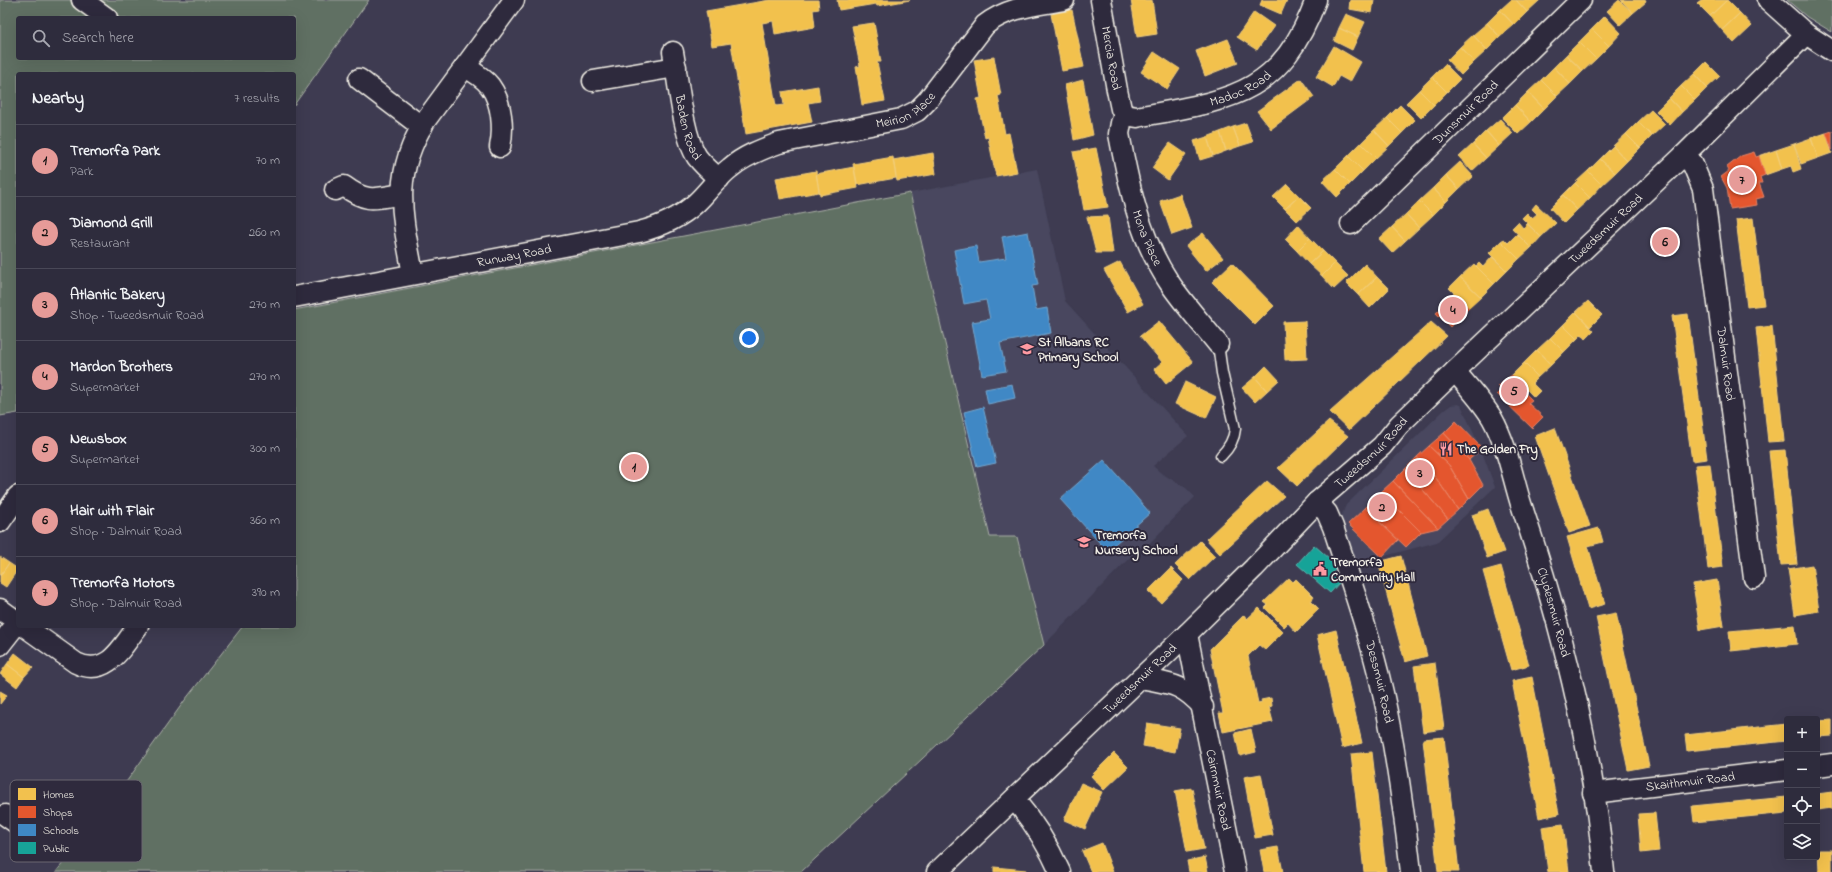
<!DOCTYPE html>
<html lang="en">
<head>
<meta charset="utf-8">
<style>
  body { margin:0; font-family:"Indie Flower",sans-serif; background:#3a3848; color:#f1f3f6 }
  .controls { position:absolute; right:12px; bottom:12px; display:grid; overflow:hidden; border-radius:4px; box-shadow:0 4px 16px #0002 }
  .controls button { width:36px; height:36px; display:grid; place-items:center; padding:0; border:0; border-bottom:1px solid #494857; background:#2e2c3d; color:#f1f3f6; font:20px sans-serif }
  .you { position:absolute; left:749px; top:338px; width:14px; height:14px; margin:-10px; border:3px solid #fff; border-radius:50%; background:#1a73e8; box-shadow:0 0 0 6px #1a73e833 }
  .badge { display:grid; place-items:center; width:26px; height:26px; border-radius:50%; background:#e69b98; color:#111; font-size:13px; font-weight:700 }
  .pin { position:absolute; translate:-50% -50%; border:2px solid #fff; box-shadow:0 1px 4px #0006 }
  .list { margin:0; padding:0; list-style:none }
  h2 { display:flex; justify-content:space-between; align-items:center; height:52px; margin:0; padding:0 16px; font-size:17px }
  h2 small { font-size:13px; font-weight:400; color:#a7a7b0 }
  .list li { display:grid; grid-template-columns:26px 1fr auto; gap:12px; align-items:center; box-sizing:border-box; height:72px; padding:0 16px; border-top:1px solid #494857 }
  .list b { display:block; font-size:15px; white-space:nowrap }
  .list p { margin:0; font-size:13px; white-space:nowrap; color:#a7a7b0 }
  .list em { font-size:13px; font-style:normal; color:#a7a7b0 }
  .icon { flex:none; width:22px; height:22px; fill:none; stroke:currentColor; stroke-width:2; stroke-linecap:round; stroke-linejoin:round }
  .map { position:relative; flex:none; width:1832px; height:872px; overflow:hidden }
  .search { position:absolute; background:#2e2c3d; box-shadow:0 4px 16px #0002; left:16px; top:16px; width:280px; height:44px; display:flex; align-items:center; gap:10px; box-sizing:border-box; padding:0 14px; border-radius:4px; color:#a7a7b0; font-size:15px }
  .panel { position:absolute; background:#2e2c3d; box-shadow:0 4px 16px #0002; left:16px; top:72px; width:280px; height:556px; border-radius:4px }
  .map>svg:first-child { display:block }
  .built { fill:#48475f }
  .green { fill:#616f64; stroke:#aab0a6; fill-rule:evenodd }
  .homes { fill:#f2c14e; stroke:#f3cf7c }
  .shops { fill:#e4572e; stroke:#e98566 }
  .schools { fill:#3f88c5; stroke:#75a8d0 }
  .public { fill:#17a398; stroke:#59bab0 }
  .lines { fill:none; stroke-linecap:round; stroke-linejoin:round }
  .service-casing { stroke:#f4f1e8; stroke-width:13 }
  .minor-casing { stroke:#f4f1e8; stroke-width:23 }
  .service { stroke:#2f2a3d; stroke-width:10 }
  .minor { stroke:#2f2a3d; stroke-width:20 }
  .labels { text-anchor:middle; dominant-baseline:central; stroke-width:4; stroke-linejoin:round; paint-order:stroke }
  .street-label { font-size:13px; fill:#f4f1e8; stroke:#2f2a3d }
  .poi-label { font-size:13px; font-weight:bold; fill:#f4f1e8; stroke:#2f2a3d; text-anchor:start }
  .key { fill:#2f2a3d; stroke:#6a6670; stroke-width:1 }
  .key-label { font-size:11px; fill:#f4f1e8 }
</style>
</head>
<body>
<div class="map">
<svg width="1832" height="872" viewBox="0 0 1832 872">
  <rect width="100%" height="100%" fill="#3e3b51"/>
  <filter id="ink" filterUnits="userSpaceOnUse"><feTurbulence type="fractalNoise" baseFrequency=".025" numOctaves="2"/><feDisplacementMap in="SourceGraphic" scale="8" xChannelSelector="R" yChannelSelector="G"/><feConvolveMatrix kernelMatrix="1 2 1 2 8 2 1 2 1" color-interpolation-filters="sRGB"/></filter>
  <g filter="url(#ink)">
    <path class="built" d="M1037 169 1065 301 1188 436 1153 466 1161 473 1186 488 1195 497 1144 549 1140 547 1044 645 1017 537H990L910 193Z
      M1458 404 1461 405 1482 452 1495 487 1437 542 1355 564 1341 517 1346 505 1443 411 1451 405Z"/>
    <path class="green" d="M0 0H369L294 105V74H18V413L0 416ZM18 18H294V58H18Z
      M1787 0H1832V32L1807 17Z
      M910 193 990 537H1017L1044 645 801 872H56L119 792 185 700 243 626H294V310Z"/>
    <path class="homes" d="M770 0H818L819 9 813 10 815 27 775 34 773 21 762 23 776 106 784 105 782 92 818 86 820 101 808 103 812 122 746 134 731 43 712 46 706 11Z
      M837 0H910L877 6 876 4 839 10Z
      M1131 0H1152L1157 34 1137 37Z
      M1262 0H1287L1281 14 1260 5Z
      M1350 0H1374L1372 13 1349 9Z
      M1511 0H1516L1527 12 1514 25 1500 10Z
      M1516 0H1540L1527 12Z
      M1619 0 1633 13 1620 25 1607 11Z
      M1621 0H1645L1646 2 1633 13Z
      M1701 0H1727L1710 16 1697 3Z
      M1727 0 1740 13 1722 30 1710 16Z
      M1072 10 1084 67 1062 71 1051 14Z
      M1500 10 1514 25 1500 37 1487 23Z
      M1254 12 1274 26 1257 50 1237 37Z
      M1740 13 1752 26 1734 43 1722 30Z
      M1346 14 1365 22 1358 37 1339 28Z
      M1605 16 1621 33 1609 46 1592 29Z
      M874 23 881 62H877L885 101 862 105 856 67 860 66 852 26Z
      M1487 23 1500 37 1487 50 1473 35Z
      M1339 28 1358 37 1352 50 1334 41Z
      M1592 29 1609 46 1596 59 1579 42Z
      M1473 35 1487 50 1474 62 1460 47Z
      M1228 39 1238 63 1205 76 1196 51Z
      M1579 42 1596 59 1583 71 1566 55Z
      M1334 46 1361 62 1350 82 1339 76 1333 87 1316 77Z
      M1460 47 1474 62 1461 75 1447 60Z
      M1154 52 1180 69 1167 89 1141 72Z
      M1566 55 1583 71 1570 84 1554 67Z
      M994 57 1001 95 998 96 1005 134 1009 133 1017 172 996 176 988 137 985 138 977 99 981 98 974 60Z
      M1706 62 1720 76 1707 88 1694 74Z
      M1445 64 1460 79 1447 92 1432 77Z
      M1554 67 1570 84 1557 96 1541 80Z
      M1694 74 1707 88 1695 100 1681 86Z
      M1432 77 1447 92 1434 105 1419 90Z
      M1301 79 1314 97 1271 129 1257 111Z
      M1083 80 1093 135 1074 140 1065 85Z
      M1541 80 1557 96 1544 109 1528 92Z
      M1681 86 1695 100 1682 112 1669 98Z
      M1419 90 1434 105 1421 118 1406 103Z
      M1528 92 1544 109 1531 122 1515 105Z
      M1669 98 1682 112 1670 125 1656 111Z
      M1400 105 1415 120 1402 133 1387 118Z
      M1515 105 1531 122 1518 134 1502 118Z
      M1651 110 1665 124 1652 136 1638 122Z
      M1387 118 1402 133 1389 146 1374 130Z
      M1500 119 1513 133 1499 146 1486 131Z
      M1638 122 1652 136 1640 148 1626 134Z
      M1246 123 1253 142 1240 146 1233 127Z
      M1233 127 1240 146 1226 151 1220 132Z
      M1374 130 1389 146 1376 158 1361 143Z
      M1486 131 1499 146 1486 158 1473 144Z
      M1220 132 1226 151 1213 156 1207 137Z
      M1826 133 1832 153 1818 158 1811 138Z
      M1626 134 1640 148 1627 161 1613 146Z
      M1207 137 1213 156 1200 160 1194 141Z
      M1811 138 1818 158 1801 164 1794 144Z
      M1170 143 1186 154 1168 180 1152 168Z
      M1361 143 1376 158 1363 171 1348 156Z
      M1473 144 1486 158 1472 171 1459 157Z
      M1794 144 1801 169 1793 172 1791 166 1782 169 1776 150Z
      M1613 146 1627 161 1615 173 1600 159Z
      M1096 148 1108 207 1084 210 1073 152Z
      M1776 150 1782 169 1765 175 1759 156Z
      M933 153 936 174 897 181 893 160Z
      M1348 156 1363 171 1350 184 1335 169Z
      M893 157 896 178 857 185 853 164Z
      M1600 159 1615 173 1602 185 1588 171Z
      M1460 162 1473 176 1459 189 1446 175Z
      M854 167 858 188 820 195 816 174Z
      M1335 169 1350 184 1337 197 1322 181Z
      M816 171 819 192 780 199 776 178Z
      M1588 171 1602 185 1590 198 1575 183Z
      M1446 175 1459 189 1446 202 1433 188Z
      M1575 183 1590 198 1577 210 1563 195Z
      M1287 184 1299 196 1285 209 1273 197Z
      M1433 188 1446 202 1433 215 1419 201Z
      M1180 194 1192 228 1172 235 1160 201Z
      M1563 195 1577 210 1564 223 1550 208Z
      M1299 196 1311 208 1297 221 1285 209Z
      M1419 201 1433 215 1419 228 1406 214Z
      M1536 204 1556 223 1541 237 1522 218 1527 213 1532 218 1537 214 1532 209Z
      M1406 214 1419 228 1405 241 1392 227Z
      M1108 216 1113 253H1096L1087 217Z
      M1753 218 1764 305 1747 307 1736 220Z
      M1518 222 1523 228 1527 224 1541 237 1531 248 1512 228Z
      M1298 225 1310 238 1297 251 1285 239Z
      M1392 227 1405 241 1392 253 1379 239Z
      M1203 233 1223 258 1206 271 1186 246Z
      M1517 234 1531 248 1519 259 1501 241 1504 239 1508 243Z
      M1310 238 1323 251 1309 264 1297 251Z
      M1501 241 1519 259 1507 271 1489 253Z
      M1323 251 1335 263 1322 276 1309 264Z
      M1492 257 1507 271 1494 284 1476 266 1479 263 1483 267Z
      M1120 262 1143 304 1128 312 1104 270Z
      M1232 263 1274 306 1255 325 1212 282Z
      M1335 263 1348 276 1334 289 1322 276Z
      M1365 264 1377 277 1358 295 1346 283Z
      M1474 264 1494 284 1481 297 1460 277Z
      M1377 277 1389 289 1370 308 1358 295Z
      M1460 277 1481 297 1469 308 1449 288Z
      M1588 301 1602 315 1590 327 1576 312Z
      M1576 312 1594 331 1586 339 1582 334 1577 339 1563 325Z
      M1688 314 1707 459 1692 461 1672 316Z
      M1159 321 1193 362 1166 384 1154 369 1162 362 1140 336Z
      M1305 321 1307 359 1285 360 1283 322Z
      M1431 322 1447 336 1349 430 1330 412Z
      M1563 325 1577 339 1564 352 1550 338Z
      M1772 326 1784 441 1768 442 1756 328Z
      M1550 338 1564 352 1551 365 1537 350Z
      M1537 350 1551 365 1538 377 1524 363Z
      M1524 363 1538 377 1532 383 1540 391 1534 397 1512 375Z
      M1266 366 1279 380 1267 391 1255 377Z
      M1255 377 1267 391 1255 402 1242 388Z
      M1185 382 1216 397 1206 418 1175 404Z
      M1329 421 1348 436 1297 486 1278 468Z
      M1555 428 1590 526 1569 533 1535 436Z
      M1785 450 1797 564 1781 565 1769 451Z
      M1710 464 1723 567 1708 569 1695 465Z
      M1267 481 1284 496 1220 554 1206 539Z
      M1488 509 1504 552 1487 558 1472 515Z
      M1599 528 1603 542 1588 546 1605 604 1588 609 1567 537Z
      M1200 541 1215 556 1190 580 1175 565Z
      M1401 556 1427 656 1405 662 1378 562Z
      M0 557 9 563 0 576Z
      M9 563 18 569 6 587 0 583V576Z
      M1812 565 1819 611 1795 615 1788 569Z
      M1501 566 1529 665 1511 670 1483 571Z
      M1171 568 1183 580 1161 603 1148 591Z
      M1289 578 1293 582 1296 579 1314 597 1311 601 1319 609 1296 632 1288 623 1284 627 1265 608 1268 605 1264 602Z
      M1717 580 1724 626 1700 630 1693 584Z
      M1259 608 1283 632 1265 650 1259 645 1248 656 1258 703 1262 702 1261 700 1271 698 1272 706 1269 707 1273 722 1223 732 1219 713H1223L1210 649 1244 615 1247 619Z
      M1616 613 1649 766 1628 770 1596 617Z
      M1795 625 1797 644 1731 651 1729 631Z
      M1336 630 1362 743 1342 748 1317 635Z
      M15 653 33 667 24 677 7 664Z
      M1435 663 1444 729 1423 732 1414 666Z
      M7 664 24 677 17 687 0 674Z
      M1532 677 1559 814 1539 818 1512 681Z
      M0 691 7 695 0 704Z
      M1832 720V736L1817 737V721Z
      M1147 723 1180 728 1175 752 1143 746Z
      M1787 724V741L1687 751 1685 735Z
      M1251 729 1256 752 1240 756 1235 733Z
      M1444 737 1459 872H1438L1423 739Z
      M1372 752 1386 872H1364L1351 754Z
      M1114 753 1128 767 1104 790 1091 776Z
      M1261 774 1273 835 1255 838 1244 777Z
      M1081 783 1102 792 1085 829 1064 820Z
      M1192 788 1204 849 1187 852 1175 791Z
      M1832 792V808L1817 810V794Z
      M1787 797V813L1694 822 1692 806Z
      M1655 813 1659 851 1641 853 1638 814Z
      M1563 824 1569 872H1548L1542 827Z
      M1102 843 1113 872H1091L1082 851Z
      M1278 847 1283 872H1264L1260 850Z
      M1818 850H1832V872H1819Z
      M1205 857 1208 872H1189L1187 861Z
      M994 867 1026 870V872H994Z"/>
    <path class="shops" d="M1832 131V150L1826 133Z
      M1754 152 1756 157 1759 156 1765 175 1760 177 1762 183H1759L1764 197 1756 199 1757 205 1730 209 1727 188 1721 177 1729 171 1727 167 1741 156Z
      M1455 294 1469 308 1450 327 1436 313Z
      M1512 375 1526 389 1524 392 1532 400 1528 403 1543 417 1532 428 1497 394 1502 389 1498 386Z
      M1456 421 1482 448 1469 460 1444 433Z
      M1444 433 1469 460 1483 485 1469 499 1449 465 1429 446Z
      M1429 446 1449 465 1469 499 1458 510 1436 478 1417 457Z
      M1417 457 1436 478 1458 510 1448 519 1405 469Z
      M1405 469 1448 519 1438 528 1393 481Z
      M1393 481 1438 528 1421 532 1381 492Z
      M1381 492 1421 532 1406 547 1365 508Z
      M1365 508 1398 540 1382 557 1348 524Z"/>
    <path class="schools" d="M1028 232 1038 285 1032 286 1036 310 1047 308 1051 333 1000 343 1006 371 982 375 972 322 990 319 986 300 964 304 954 250 976 246 979 262 1006 258 1002 237Z
      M1012 384 1015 398 988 404 985 389Z
      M983 407 996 463 977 467 964 412Z
      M1104 460 1150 513 1107 551 1060 499Z"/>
    <path class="public" d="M1314 545 1338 566 1331 574 1340 582 1330 593 1297 564Z"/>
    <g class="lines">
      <g class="service-casing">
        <path id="service" d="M1218 344 1222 373 1235 429C1234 440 1229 448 1221 456
          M22 827 31 829 65 848"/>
      </g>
      <g class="minor-casing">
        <g id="minor">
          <path d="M82 0 107 18"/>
          <path id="s1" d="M1101 0 1117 90 1121 109 1125 115"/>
          <path d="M1768 0 1806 34 1832 51"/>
          <path id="s2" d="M673 52C678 79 683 136 697 157 703 165 711 172 719 179"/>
          <path d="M465 67C474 72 484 78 490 86 502 102 504 129 500 147"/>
          <path d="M359 79 422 127"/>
          <path d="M593 81 676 67"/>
          <path id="s3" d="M1125 115 1121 123 1119 134C1129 186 1139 237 1169 282 1183 303 1202 324 1218 344"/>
          <path id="s4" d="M1125 115 1137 117C1228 100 1280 97 1316 0"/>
          <path id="s5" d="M1684 155 1693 165 1703 189 1754 578"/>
          <path d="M335 190 344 186C367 203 374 199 401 194"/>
          <path id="s6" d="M1351 224 1581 0"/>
          <path d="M413 274C402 215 391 176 425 121L514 0"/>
          <path id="s7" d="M294 297 639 232C659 227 680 218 696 203 708 192 717 178 730 168 744 156 762 149 779 143L901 119 917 111 927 101 985 25C1007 7 1037 5 1064 0"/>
          <path id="s8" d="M1455 371C1467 386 1482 401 1492 418 1507 445 1512 475 1521 504 1560 620 1593 750 1604 872"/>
          <path id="s9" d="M1317 502 1327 513 1333 527C1351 582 1370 636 1383 693 1396 751 1404 812 1411 872"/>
          <path d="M0 522 18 496"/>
          <path d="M0 609 18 622"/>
          <path d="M24 626 76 663C107 678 122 647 138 626"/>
          <path id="s10" d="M1187 634 1235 872"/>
          <path d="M0 645 18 622"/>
          <path d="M1141 678C1171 684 1181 683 1203 707"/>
          <path d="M1817 766 1832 764"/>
          <path id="s11" d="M1593 793 1787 770"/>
          <path d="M1014 799C1033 821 1048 845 1060 872"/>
          <path d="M5 815 22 827"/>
          <path id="s12" d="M937 872 1187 634 1254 568 1317 502 1382 446 1399 425 1455 371 1684 155 1806 34"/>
        </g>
      </g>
      <use href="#service" class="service"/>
      <use href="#minor" class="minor"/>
    </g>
  </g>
  <defs>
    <g id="school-bare" transform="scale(1.08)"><path d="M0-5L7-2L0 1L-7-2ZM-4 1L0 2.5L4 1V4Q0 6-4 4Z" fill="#ff9aa2" stroke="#2f2a3d" stroke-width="2.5" paint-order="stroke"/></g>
    <g id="restaurant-bare" transform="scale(1.08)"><path d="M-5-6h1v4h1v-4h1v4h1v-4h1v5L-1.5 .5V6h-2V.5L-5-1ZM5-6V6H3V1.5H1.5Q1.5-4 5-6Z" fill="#ff9aa2" stroke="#2f2a3d" stroke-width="2.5" paint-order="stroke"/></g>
    <g id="civic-bare" transform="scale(1.08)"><path d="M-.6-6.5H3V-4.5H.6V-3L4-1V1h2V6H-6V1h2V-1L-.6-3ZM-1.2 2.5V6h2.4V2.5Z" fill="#ff9aa2" stroke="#2f2a3d" stroke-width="2.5" paint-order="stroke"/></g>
  </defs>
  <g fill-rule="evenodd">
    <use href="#school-bare" x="1027" y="349"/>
    <use href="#restaurant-bare" x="1446" y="449"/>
    <use href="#school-bare" x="1084" y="542"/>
    <use href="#civic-bare" x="1320" y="569"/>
  </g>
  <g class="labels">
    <g class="street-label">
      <text stroke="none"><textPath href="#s1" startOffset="59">Mercia Road</textPath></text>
      <text stroke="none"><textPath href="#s4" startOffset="120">Madoc Road</textPath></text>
      <text stroke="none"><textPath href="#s7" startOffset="652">Meirion Place</textPath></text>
      <text stroke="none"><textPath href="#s6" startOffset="160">Dunsmuir Road</textPath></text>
      <text stroke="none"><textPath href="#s2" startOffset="77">Baden Road</textPath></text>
      <text stroke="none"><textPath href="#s12" startOffset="928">Tweedsmuir Road</textPath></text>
      <text stroke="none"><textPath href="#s3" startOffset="128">Mona Place</textPath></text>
      <text stroke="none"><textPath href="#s7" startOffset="224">Runway Road</textPath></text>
      <text stroke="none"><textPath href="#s5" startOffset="216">Dalmuir Road</textPath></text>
      <text stroke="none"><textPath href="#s12" startOffset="604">Tweedsmuir Road</textPath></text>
      <text stroke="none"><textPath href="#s8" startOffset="264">Clydesmuir Road</textPath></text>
      <text stroke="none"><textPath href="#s12" startOffset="280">Tweedsmuir Road</textPath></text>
      <text stroke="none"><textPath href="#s9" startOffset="192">Dessmuir Road</textPath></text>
      <text stroke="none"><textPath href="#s11" startOffset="98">Skaithmuir Road</textPath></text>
      <text stroke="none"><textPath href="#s10" startOffset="159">Cairnmuir Road</textPath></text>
    </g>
    <g class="poi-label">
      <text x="1038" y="342">St Albans RC<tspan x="1038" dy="15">Primary School</tspan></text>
      <text x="1457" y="449">The Golden Fry</text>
      <text x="1095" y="535">Tremorfa<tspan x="1095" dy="15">Nursery School</tspan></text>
      <text x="1331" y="562">Tremorfa<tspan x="1331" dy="15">Community Hall</tspan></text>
    </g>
  </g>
  <rect x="10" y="780" width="132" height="82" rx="6" class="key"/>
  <rect x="18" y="788" width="18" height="12" fill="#f2c14e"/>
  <rect x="18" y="806" width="18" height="12" fill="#e4572e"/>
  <rect x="18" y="824" width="18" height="12" fill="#3f88c5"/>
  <rect x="18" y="842" width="18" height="12" fill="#17a398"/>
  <g class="key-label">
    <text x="43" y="798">Homes</text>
    <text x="43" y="816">Shops</text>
    <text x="43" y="834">Schools</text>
    <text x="43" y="852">Public</text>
  </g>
</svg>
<div class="controls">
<button>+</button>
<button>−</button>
<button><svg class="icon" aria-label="locate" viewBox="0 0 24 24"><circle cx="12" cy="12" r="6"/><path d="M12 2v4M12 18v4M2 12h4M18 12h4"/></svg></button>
<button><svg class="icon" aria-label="layers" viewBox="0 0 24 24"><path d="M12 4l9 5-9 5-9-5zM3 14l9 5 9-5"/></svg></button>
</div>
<div class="you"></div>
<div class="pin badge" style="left:634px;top:467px">1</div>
<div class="pin badge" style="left:1382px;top:507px">2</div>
<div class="pin badge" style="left:1420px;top:473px">3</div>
<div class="pin badge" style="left:1453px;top:310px">4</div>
<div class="pin badge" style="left:1514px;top:391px">5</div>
<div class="pin badge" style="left:1665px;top:242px">6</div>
<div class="pin badge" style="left:1742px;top:180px">7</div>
<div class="search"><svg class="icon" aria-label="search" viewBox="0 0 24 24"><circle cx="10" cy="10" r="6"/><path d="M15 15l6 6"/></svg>Search here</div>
<section class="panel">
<h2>Nearby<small>7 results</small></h2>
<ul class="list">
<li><span class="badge">1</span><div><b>Tremorfa Park</b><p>Park</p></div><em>70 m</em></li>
<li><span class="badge">2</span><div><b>Diamond Grill</b><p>Restaurant</p></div><em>260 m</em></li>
<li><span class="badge">3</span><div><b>Atlantic Bakery</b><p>Shop · Tweedsmuir Road</p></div><em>270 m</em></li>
<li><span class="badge">4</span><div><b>Mardon Brothers</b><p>Supermarket</p></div><em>270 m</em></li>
<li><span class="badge">5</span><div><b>Newsbox</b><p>Supermarket</p></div><em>300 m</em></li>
<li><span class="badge">6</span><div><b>Hair with Flair</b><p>Shop · Dalmuir Road</p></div><em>360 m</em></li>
<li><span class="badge">7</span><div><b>Tremorfa Motors</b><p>Shop · Dalmuir Road</p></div><em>390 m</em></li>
</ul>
</section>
</div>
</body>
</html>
